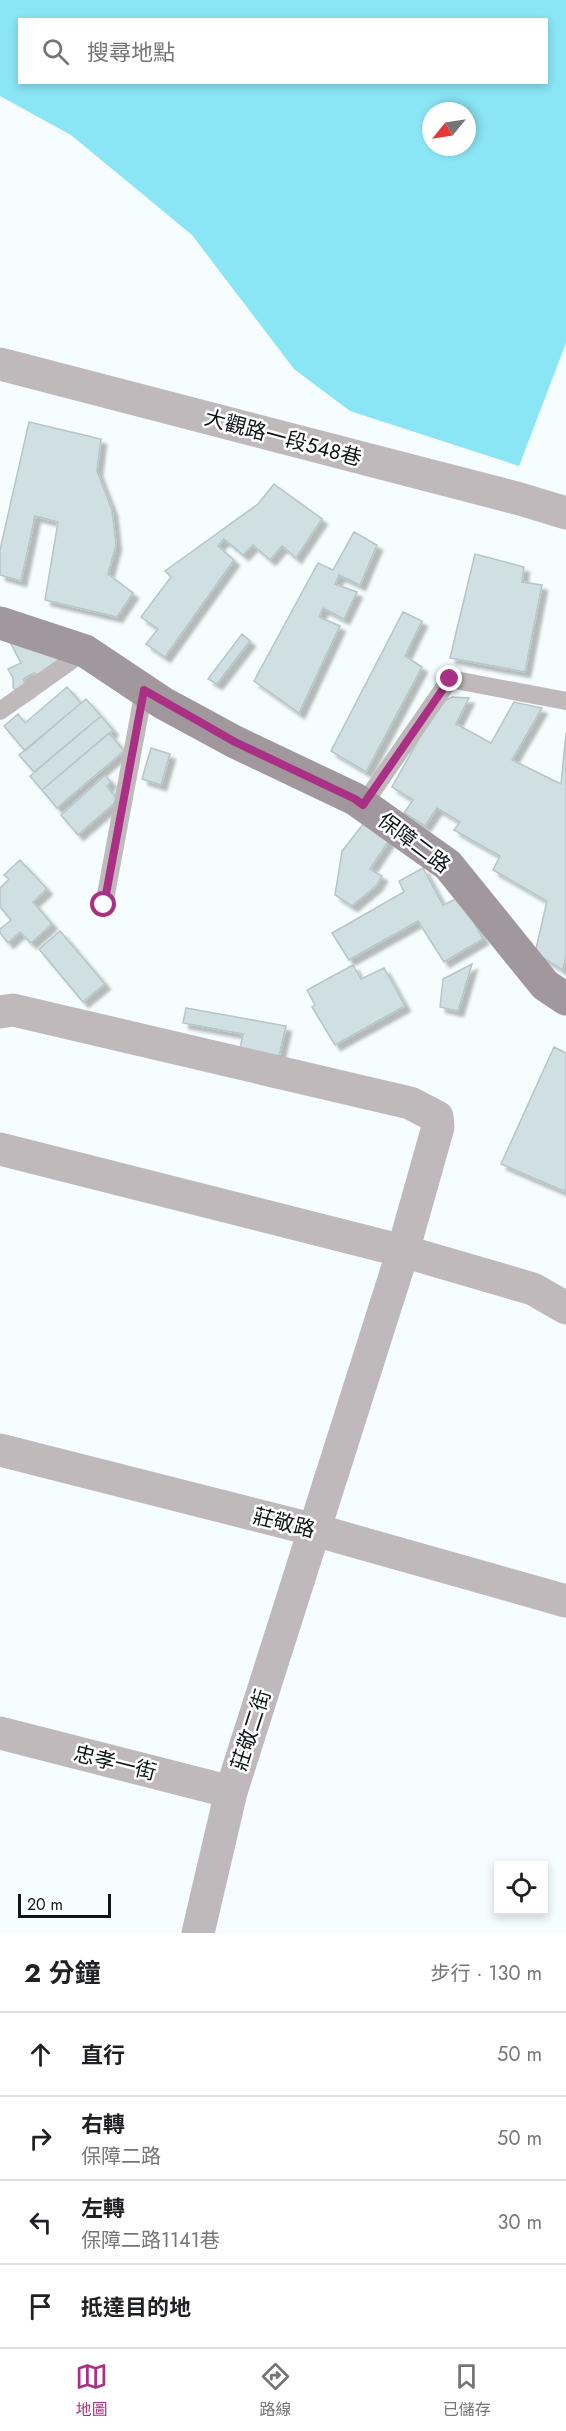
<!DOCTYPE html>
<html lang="zh-TW">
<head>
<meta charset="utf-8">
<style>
  body { margin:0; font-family:Jost,"Noto Sans TC",sans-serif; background:#f2f2f2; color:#202124 }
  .controls { position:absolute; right:18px; bottom:18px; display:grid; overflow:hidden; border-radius:0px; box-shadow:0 3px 9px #0003 }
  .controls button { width:54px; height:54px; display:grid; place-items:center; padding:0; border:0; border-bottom:2px solid #e0e0e0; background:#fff; color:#202124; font:30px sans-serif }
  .compass { position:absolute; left:422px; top:102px; width:54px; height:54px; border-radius:50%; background:#fff; box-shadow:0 3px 9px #0003; rotate:240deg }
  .scale { position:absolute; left:18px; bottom:15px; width:93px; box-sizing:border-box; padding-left:6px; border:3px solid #0f1516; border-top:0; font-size:16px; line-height:21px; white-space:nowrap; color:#0f1516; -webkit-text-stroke:4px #fff; paint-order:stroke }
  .stop { position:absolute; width:18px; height:18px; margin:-14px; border:4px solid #aa3085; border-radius:50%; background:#fff }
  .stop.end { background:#aa3085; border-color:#fff; box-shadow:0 2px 6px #0008 }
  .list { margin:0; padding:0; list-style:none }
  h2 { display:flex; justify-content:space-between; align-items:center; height:78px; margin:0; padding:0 24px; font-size:26px }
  h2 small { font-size:20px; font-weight:400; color:#757577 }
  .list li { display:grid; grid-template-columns:39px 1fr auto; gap:18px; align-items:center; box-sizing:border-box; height:84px; padding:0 24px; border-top:2px solid #e0e0e0 }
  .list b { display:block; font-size:22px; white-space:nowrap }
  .list p { margin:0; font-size:20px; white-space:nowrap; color:#757577 }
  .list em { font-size:20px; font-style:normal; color:#757577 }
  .icon { flex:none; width:33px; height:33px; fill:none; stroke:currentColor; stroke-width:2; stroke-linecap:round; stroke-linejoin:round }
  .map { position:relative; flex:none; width:566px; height:1933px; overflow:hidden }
  .search { position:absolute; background:#fff; box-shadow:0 3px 9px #0003; left:18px; right:18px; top:18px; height:66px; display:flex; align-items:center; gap:15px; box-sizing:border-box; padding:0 21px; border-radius:0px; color:#757577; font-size:22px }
  .sheet { height:414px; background:#fff }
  nav { display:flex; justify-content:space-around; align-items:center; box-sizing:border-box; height:84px; border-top:2px solid #e0e0e0; background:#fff; font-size:16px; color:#757577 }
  nav a { display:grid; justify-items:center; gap:3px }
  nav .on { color:#aa3085 }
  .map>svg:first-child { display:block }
  .water { fill:#8ae5f4; fill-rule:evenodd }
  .building { fill:#cfdfe2; stroke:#b5c5c8; stroke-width:1.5; filter:url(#shadow) }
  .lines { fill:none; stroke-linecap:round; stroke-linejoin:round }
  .lane { stroke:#bfb9bc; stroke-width:18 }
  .street { stroke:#bfb9bc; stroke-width:33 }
  .secondary { stroke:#a1989d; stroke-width:33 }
  .route { stroke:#aa3085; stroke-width:8 }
  .labels { text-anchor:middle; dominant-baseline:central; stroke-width:5; stroke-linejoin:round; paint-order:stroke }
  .street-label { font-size:21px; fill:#0f1516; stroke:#fff }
</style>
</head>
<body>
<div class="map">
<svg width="566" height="1933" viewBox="0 0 566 1933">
  <defs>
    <filter id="shadow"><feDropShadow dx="5.5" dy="5.5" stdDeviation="1.5" flood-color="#0004"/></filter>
  </defs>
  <rect width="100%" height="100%" fill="#f6fdfe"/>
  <path class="water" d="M0 0H566V343L519 466 350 411 294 369 192 235 71 135 0 96ZM20 20H546V82H20ZM431 111H467V147H431Z"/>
  <path class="building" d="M29 422 101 439 97 471 112 510 116 545 108 574 133 593 117 617 45 600 58 522 35 516 21 581 0 575V550Z
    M274 484 322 519 296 558 282 546 270 560 253 545 243 555 224 539 218 546 234 560 165 657 146 644 158 629 141 617 171 577 165 571 258 504Z
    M354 532 377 545 360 585 339 575 335 584 357 592 344 619 323 608 319 617 340 626 299 713 254 681 318 563 333 570Z
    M475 554 524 567 522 582 542 585 525 672 450 658Z
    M403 612 422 621 405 656 422 667 366 772 331 751Z
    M242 634 250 641 217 684 208 679Z
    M41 635 61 662 39 677 34 673 23 679 29 691 20 696 13 687V678L8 669 21 663 10 642Z
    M67 687 81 703 25 751 4 726 18 714 25 723Z
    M452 697 469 698 456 724 491 743 514 702 542 708 512 760 561 784 566 733V954L563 970 535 953 547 901 493 870 500 856 454 830 460 822 437 808 425 826 404 813 413 800 392 787 439 703Z
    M86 699 101 716 34 772 19 755Z
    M101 716 113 730 42 790 30 776Z
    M109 733 124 751 57 808 42 790Z
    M151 748 170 754 161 785 142 779Z
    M105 775 111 782 107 786 118 800 78 835 61 815Z
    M364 823 390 839 370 869 382 876 377 885 352 906 335 895 342 851Z
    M20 860 47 889 33 902 52 924 31 943 20 932 8 943 0 933V929L11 920 0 907V888L9 879 4 875Z
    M423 868 443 905 460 897 483 939 444 962 418 921 349 960 332 933 404 892 399 881Z
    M60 931 105 984 83 1002 39 949Z
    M472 964 458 1011 440 1007 443 979Z
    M353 965 361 979 384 968 405 1006 335 1045 312 1007 315 1005 307 990Z
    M186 1008 286 1026 279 1056 240 1048 243 1034 183 1023Z
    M554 1047 566 1053V1192L501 1164Z"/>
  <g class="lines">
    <path class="lane" d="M0 711 85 651
      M363 805 450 679 566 701
      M104 905 144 690"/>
    <path class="street" d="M0 364 520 499 566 513
      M0 1012 13 1010 410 1103 437 1117 438 1127 403 1251 231 1792 198 1933
      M0 1149 403 1251 533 1289 566 1308
      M0 1450 315 1530 566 1601
      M0 1733 231 1792"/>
    <path class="secondary" d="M0 623 85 651 163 703 235 742 355 799 448 865 545 985 566 999"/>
  </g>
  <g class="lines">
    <path class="route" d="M104 905 144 690 235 742 355 799 363 805 450 679"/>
  </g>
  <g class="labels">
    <g class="street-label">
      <text transform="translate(283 438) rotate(15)">大觀路一段548巷</text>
      <text transform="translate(414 843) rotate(37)">保障二路</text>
      <text transform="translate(284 1523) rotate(14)">莊敬路</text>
      <text transform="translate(251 1730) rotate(-72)">莊敬二街</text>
      <text transform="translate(115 1763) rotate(14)">忠孝一街</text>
    </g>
  </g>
</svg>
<div class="controls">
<button><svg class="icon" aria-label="locate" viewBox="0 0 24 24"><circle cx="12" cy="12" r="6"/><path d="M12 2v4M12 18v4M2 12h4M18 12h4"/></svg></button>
</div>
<svg class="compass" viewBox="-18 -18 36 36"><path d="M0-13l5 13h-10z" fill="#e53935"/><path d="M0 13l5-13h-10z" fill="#757577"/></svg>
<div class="scale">20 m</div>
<div class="stop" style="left:104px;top:905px"></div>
<div class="stop end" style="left:450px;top:679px"></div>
<div class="search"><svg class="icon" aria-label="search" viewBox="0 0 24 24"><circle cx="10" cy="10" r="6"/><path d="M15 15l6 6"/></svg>搜尋地點</div>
</div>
<section class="sheet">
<h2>2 分鐘<small>步行 · 130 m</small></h2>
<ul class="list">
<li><svg class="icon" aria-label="ahead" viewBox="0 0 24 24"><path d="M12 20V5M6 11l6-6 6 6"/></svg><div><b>直行</b></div><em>50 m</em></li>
<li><svg class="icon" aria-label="right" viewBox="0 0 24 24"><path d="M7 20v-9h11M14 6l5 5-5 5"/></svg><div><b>右轉</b><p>保障二路</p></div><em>50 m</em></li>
<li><svg class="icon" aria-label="left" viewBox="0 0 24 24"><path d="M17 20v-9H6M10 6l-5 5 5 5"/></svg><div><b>左轉</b><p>保障二路1141巷</p></div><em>30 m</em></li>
<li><svg class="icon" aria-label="arrive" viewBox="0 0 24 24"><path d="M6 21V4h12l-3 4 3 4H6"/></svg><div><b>抵達目的地</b></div></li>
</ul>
</section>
<nav>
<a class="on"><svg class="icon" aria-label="map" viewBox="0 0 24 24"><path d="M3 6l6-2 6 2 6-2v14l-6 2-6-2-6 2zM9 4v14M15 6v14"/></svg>地圖</a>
<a><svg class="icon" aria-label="directions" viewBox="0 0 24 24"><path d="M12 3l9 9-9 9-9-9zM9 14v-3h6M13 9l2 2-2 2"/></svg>路線</a>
<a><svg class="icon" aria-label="saved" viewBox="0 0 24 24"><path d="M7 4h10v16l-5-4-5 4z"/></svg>已儲存</a>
</nav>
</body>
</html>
